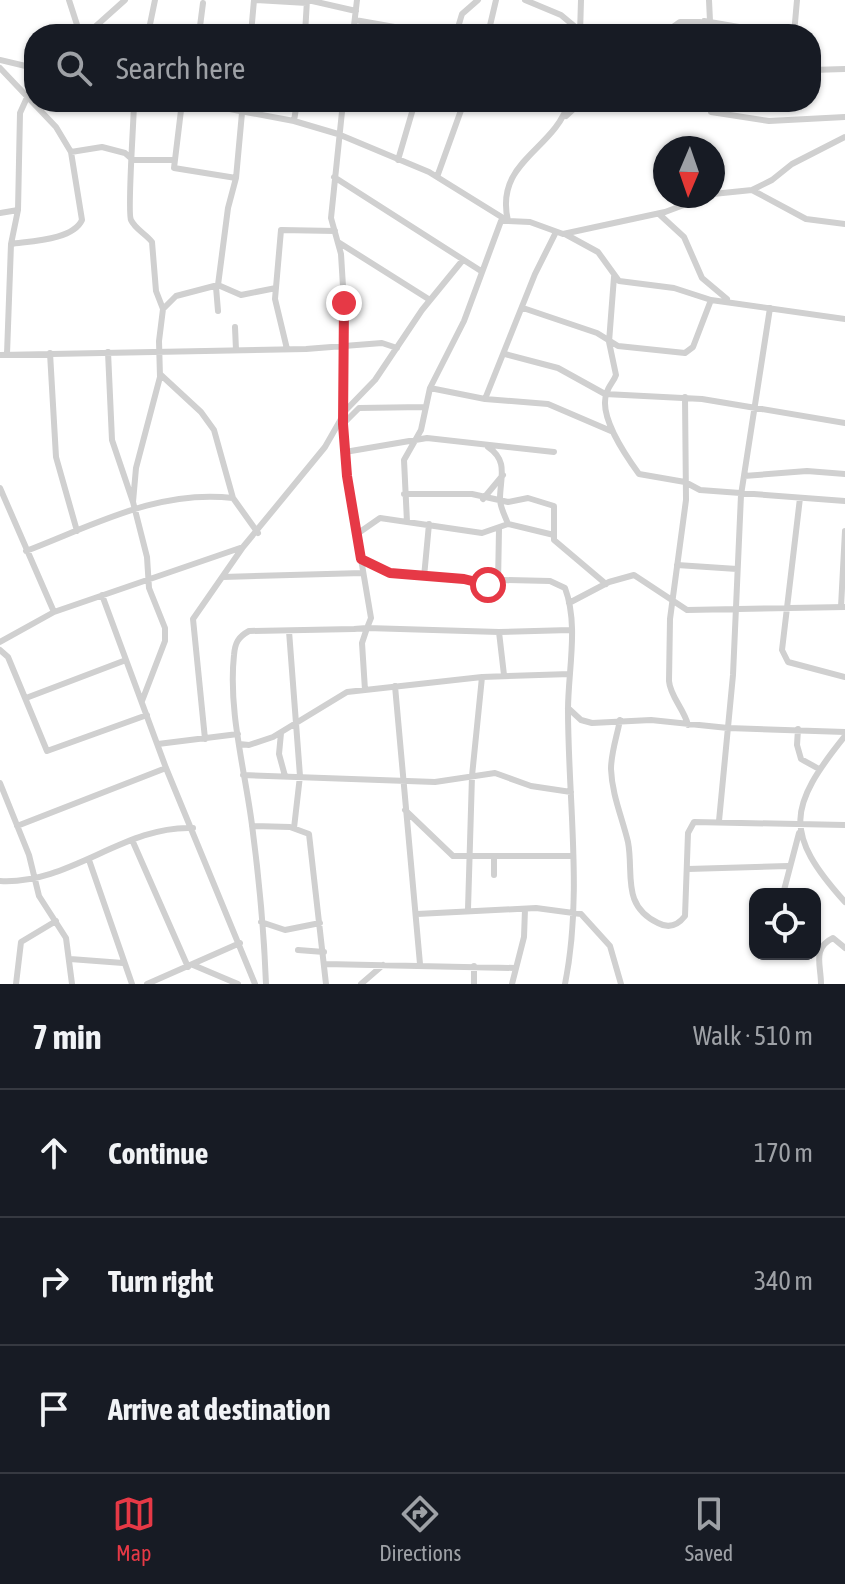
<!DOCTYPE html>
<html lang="en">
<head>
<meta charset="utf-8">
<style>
  body { margin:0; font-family:"Asap Condensed",sans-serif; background:#20242c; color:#f1f3f6 }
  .controls { position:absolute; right:24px; bottom:24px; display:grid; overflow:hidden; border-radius:16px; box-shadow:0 2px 6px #0004 }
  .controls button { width:72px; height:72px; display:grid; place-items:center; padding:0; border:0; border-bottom:2px solid #363941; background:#171b24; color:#f1f3f6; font:40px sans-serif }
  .compass { position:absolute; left:653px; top:136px; width:72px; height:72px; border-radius:50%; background:#171b24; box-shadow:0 2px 6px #0004; rotate:182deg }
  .stop { position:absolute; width:24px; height:24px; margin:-18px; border:6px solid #e63946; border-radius:50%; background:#fff }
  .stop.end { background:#e63946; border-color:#fff; box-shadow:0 2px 8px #0008 }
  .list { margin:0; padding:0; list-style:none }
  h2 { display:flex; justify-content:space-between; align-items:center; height:104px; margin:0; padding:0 32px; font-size:34px }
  h2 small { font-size:26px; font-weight:400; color:#9ea1a6 }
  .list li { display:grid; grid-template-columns:52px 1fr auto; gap:24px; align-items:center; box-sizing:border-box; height:128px; padding:0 32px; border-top:2px solid #363941 }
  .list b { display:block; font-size:30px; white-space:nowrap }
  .list em { font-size:26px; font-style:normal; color:#9ea1a6 }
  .icon { flex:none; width:44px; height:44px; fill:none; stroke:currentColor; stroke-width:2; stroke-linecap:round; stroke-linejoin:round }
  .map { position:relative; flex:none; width:845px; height:984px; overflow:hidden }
  .search { position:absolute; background:#171b24; box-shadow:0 2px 6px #0004; left:24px; right:24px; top:24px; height:88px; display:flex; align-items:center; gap:20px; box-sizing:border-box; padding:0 28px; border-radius:32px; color:#9ea1a6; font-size:30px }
  .sheet { height:488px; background:#171b24 }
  nav { display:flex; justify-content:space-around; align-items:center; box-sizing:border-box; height:112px; border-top:2px solid #363941; background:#171b24; font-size:22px; color:#9ea1a6 }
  nav a { display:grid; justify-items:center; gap:4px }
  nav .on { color:#e63946 }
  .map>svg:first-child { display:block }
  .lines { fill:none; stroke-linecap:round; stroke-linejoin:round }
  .minor { stroke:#d0d0d0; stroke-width:6 }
  .route { stroke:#e63946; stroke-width:10 }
</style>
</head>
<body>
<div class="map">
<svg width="845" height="984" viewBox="0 0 845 984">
  <rect width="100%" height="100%" fill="#fff"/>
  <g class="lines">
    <path class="minor" d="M69 0 80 34
      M256 0 307 3
      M308 0 356 11
      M525 0 561 15 579 30
      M709 0 710 21
      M355 20 434 34
      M87 34 125 0
      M148 34 155 0
      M199 34 203 3
      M251 34 254 0
      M305 34 307 0
      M353 34 357 0
      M456 34 462 14 478 0
      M488 34 496 0
      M580 34 581 0
      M663 34 680 22H700
      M696 34 704 21 779 34
      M794 34 797 0
      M0 60 34 68
      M0 68 56 127 71 152 82 220C73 240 31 241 11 244
      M811 70 845 69
      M134 102C134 119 127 213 131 220 135 229 146 234 152 242L156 291 163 309
      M182 102 174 168 236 178
      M192 102 294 121 338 134 429 172 508 221 530 222 563 234 665 212 708 196
      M432 105 433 102
      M711 112 769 121 845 117
      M566 116 581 102
      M294 121 297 102
      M71 152 102 147 125 153 133 160H175
      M398 160 415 102
      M334 177 481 271
      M437 177 464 102
      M752 190 772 180 792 164 845 137
      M713 194 752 190 806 219 845 224
      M0 213 18 210
      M659 214 684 237 702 278 727 299
      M565 234 598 252 619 281 674 288 711 300 845 319
      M338 242 430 300
      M614 277 609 342 616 375C614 381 609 385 607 392 597 415 626 456 639 474L685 482 700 490 845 501
      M218 285 241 295 276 288
      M216 287 218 311
      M523 308 597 333 618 346 685 353 693 347 711 300
      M235 327 236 350
      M287 349 275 299 281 230 335 231
      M108 352 112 440 133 502
      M50 353 56 457 77 531
      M7 354 11 244 18 210 20 113 34 82
      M505 354 558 368 605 394 702 399 845 423
      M0 355 306 349 382 343 397 348
      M161 375 201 412 214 430 233 498
      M430 388 485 399 548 404 611 431
      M685 397 686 500 670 619 669 681C670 696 684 709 688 725
      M485 399 535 274 556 232
      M344 412 375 380 422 310 462 261
      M343 424 359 408 424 407
      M488 447C509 461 500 478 500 499 500 507 505 516 508 524L554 535
      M345 452 427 438 554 452
      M744 476 807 471 845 474
      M0 488 54 612
      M404 494H472L508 502 528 498 554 506V540L606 584
      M800 498 782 650 788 662 845 677
      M483 499 503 475
      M407 522 404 460 421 430 430 388 464 321 501 221H508C494 161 554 151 569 102
      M357 534 380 518 482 533 508 524
      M26 551C94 525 159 489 233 498L258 533
      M361 559 382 570 403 575 464 579 488 585 504 580 550 581 565 588C579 625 568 671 568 710 568 800 583 895 565 984
      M677 565 737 569
      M223 577 363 573
      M424 577 429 524
      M498 584 499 529
      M102 595 166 768 255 984
      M569 603 609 582 634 575 687 610 845 607
      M841 607 845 531
      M289 631 300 776 294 828
      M499 632 504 675
      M0 642 54 612 243 547 325 447 341 419
      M0 650 8 657 47 751 147 715
      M395 686 420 964
      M365 690 362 643 367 628 499 632 570 630
      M26 698 126 660
      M142 701 165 641V628L149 588 147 557 133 502 136 468 160 377 159 341 163 309 176 296 218 285 228 208 236 178 243 102
      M568 708 581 720 592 723 651 720 728 728 845 732
      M620 720C617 736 611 753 611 769 612 795 622 817 628 842 634 874 621 905 658 923 669 929 678 925 685 916L688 833 694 822 845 825
      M798 729 797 745 801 759 819 769
      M281 733 279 754 285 776
      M845 736C788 807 783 833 845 902
      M205 739 193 619 243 547
      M158 744 238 734
      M239 744 249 745 273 737 347 692 482 677 570 674
      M243 775 435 782 495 773 531 786 571 792
      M0 783 29 855 39 896 66 938 72 984
      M405 810 453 856H571
      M719 821 733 675 741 495 770 308
      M17 826 166 768
      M252 826 290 827 309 834 326 984
      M133 842 188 967
      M494 857V875
      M89 860 132 984
      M688 869 788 866
      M0 881C70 885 124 825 193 828
      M783 894 799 833
      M468 909 472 776 482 677
      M417 914 536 908 581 914 610 946 621 984
      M261 922 285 930 320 923
      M298 950 324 952
      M70 959 123 963
      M325 964 515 968
      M193 965 238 984
      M16 984 21 942 56 921
      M147 984 240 943
      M266 984C264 931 259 878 252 825 245 770 228 711 234 655 235 643 238 637 249 631L354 629 367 628 371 618 347 476 343 424 344 303 341 254 331 218 343 102
      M361 984 383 965
      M474 984V966
      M512 984 524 937 525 909
      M821 984C821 965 812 948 833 938L845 948"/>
  </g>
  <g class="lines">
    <path class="route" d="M344 303 343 424 347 476 361 559 390 573 464 579 488 585"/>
  </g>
</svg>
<div class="controls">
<button><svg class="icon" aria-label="locate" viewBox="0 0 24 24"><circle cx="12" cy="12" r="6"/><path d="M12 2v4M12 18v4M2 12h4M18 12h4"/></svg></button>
</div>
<svg class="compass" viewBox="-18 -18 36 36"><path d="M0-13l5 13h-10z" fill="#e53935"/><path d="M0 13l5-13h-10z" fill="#9ea1a6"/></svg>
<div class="stop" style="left:488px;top:585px"></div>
<div class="stop end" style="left:344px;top:303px"></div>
<div class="search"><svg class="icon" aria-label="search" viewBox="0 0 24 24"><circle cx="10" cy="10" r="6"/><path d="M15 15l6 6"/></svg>Search here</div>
</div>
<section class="sheet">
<h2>7 min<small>Walk · 510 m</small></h2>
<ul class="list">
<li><svg class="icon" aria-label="ahead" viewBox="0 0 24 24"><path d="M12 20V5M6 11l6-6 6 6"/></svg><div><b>Continue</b></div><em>170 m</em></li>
<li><svg class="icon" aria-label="right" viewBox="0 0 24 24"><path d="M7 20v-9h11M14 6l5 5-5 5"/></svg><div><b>Turn right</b></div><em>340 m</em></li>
<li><svg class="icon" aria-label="arrive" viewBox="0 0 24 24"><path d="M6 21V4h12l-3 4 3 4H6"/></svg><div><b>Arrive at destination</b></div></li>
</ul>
</section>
<nav>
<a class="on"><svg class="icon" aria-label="map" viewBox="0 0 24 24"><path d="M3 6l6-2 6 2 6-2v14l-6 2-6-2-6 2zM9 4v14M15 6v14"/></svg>Map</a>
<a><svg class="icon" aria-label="directions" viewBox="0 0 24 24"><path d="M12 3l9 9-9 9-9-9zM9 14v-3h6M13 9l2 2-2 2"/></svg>Directions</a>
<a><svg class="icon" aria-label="saved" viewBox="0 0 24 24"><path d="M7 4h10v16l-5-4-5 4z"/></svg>Saved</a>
</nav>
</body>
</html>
